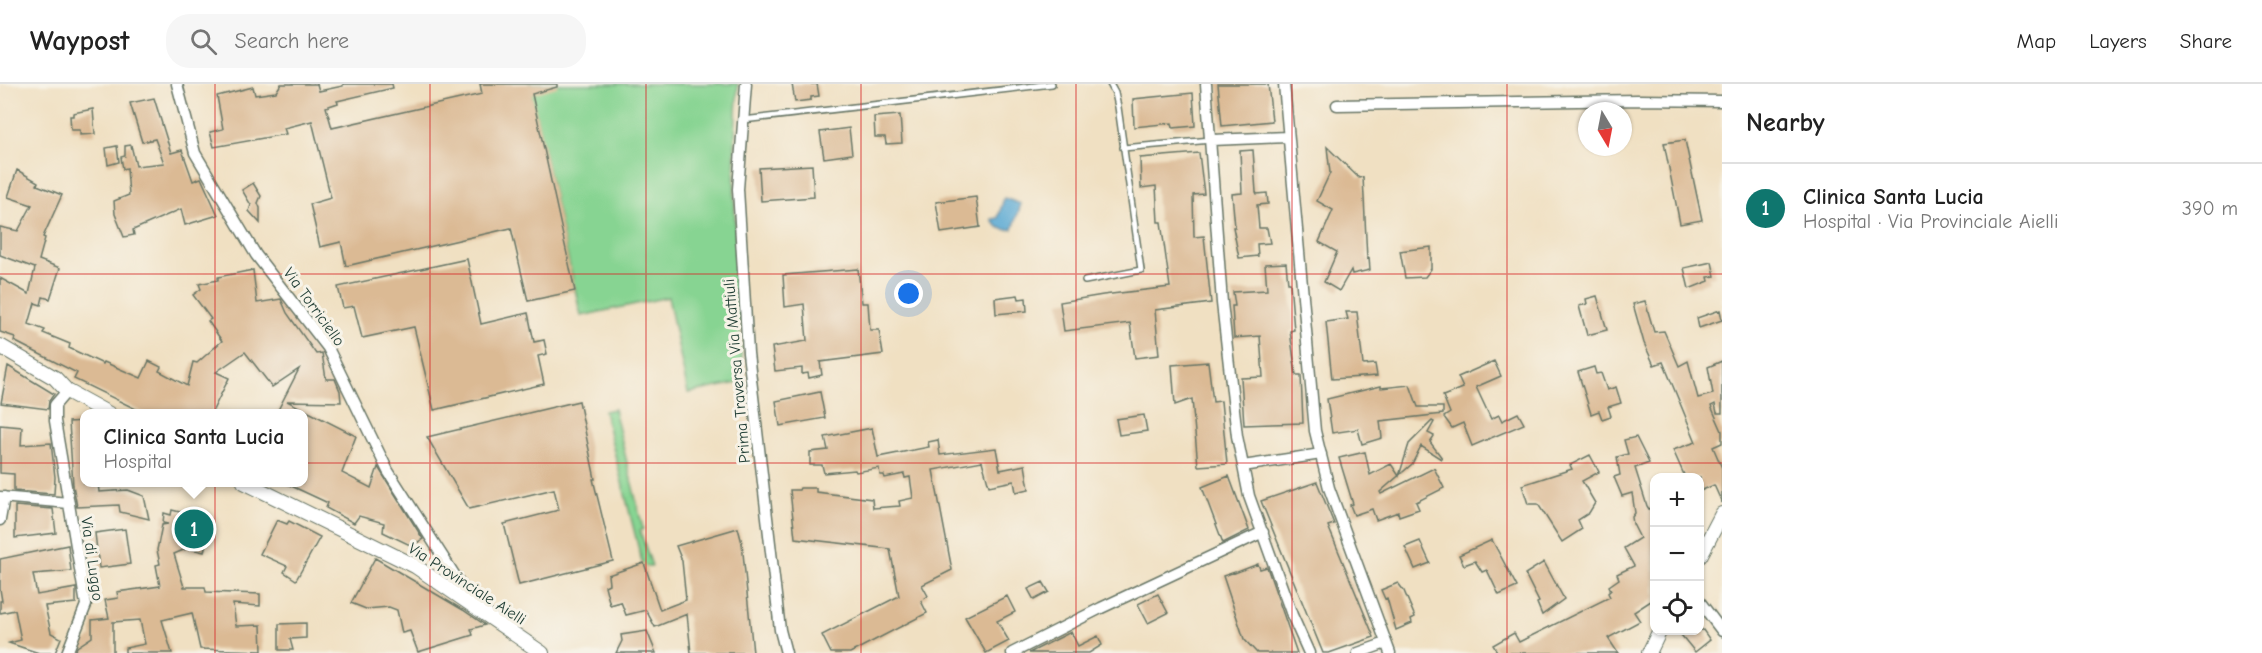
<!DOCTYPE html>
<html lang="en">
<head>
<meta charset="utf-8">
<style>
  body { margin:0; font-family:"Comic Neue",sans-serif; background:#f6f6f6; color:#222 }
  .controls { position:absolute; right:18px; bottom:18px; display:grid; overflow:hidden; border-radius:12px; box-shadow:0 2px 4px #0004 }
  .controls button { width:54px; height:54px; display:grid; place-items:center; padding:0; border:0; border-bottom:2px solid #e0e0e0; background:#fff; color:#222; font:30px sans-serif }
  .compass { position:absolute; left:1578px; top:18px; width:54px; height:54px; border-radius:50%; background:#fff; box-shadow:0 2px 4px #0004; rotate:170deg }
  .you { position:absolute; left:909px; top:210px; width:21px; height:21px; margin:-15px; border:4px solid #fff; border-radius:50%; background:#1a73e8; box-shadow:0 0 0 9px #1a73e833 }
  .badge { display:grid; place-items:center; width:39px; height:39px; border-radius:50%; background:#0f766e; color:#fff; font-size:20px; font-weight:700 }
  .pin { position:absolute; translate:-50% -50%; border:3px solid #fff; box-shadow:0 2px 6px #0006 }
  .popup { position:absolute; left:80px; top:325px; width:228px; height:78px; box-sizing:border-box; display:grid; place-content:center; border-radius:12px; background:#fff; filter:drop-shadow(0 2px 4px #0005); font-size:20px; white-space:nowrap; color:#767676 }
  .popup b { font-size:22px; color:#222 }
  .popup::after { content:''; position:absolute; left:50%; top:100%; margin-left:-12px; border:12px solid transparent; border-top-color:#fff }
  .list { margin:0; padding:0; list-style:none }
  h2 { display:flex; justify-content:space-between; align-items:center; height:78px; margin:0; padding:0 24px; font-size:26px }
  h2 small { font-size:20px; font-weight:400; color:#767676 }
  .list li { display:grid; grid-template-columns:39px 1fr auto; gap:18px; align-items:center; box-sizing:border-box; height:90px; padding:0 24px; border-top:2px solid #e0e0e0 }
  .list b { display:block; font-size:22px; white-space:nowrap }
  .list p { margin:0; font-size:20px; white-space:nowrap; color:#767676 }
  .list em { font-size:20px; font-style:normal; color:#767676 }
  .icon { flex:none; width:33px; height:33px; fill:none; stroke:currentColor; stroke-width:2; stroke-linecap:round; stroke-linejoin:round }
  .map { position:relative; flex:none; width:1722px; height:569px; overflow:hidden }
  header { display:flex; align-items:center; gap:36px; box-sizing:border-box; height:84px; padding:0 30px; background:#fff; border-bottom:2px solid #e0e0e0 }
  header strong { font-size:28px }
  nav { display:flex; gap:33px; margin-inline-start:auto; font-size:21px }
  .search { width:420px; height:54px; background:#f6f6f6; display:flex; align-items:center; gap:15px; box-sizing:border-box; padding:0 21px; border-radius:24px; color:#767676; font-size:22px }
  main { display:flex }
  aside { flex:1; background:#fff }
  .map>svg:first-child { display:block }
  .green { fill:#87d492; stroke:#538863; stroke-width:1.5 }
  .water { fill:#59a8d3; stroke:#3c7284; stroke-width:1.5 }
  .building { fill:#dbba94 }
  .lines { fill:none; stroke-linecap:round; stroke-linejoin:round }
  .service-casing { stroke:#687666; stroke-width:8 }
  .minor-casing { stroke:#687666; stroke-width:13 }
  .tertiary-casing { stroke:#687666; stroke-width:16 }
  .service { stroke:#fff; stroke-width:5 }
  .minor { stroke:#fff; stroke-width:10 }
  .tertiary { stroke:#fff; stroke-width:14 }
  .grid { fill:none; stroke:#d62828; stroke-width:1.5; stroke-opacity:0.55 }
  .labels { text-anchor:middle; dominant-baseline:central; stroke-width:6; stroke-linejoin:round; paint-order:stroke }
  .street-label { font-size:16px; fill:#1f3d34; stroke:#f7f3e8 }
</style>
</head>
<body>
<header>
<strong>Waypost</strong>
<div class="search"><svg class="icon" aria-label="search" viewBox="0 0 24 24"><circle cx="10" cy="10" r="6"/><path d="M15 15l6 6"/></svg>Search here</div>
<nav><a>Map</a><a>Layers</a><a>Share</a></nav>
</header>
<main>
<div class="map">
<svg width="1722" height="569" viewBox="0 0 1722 569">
  <rect width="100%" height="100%" fill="#f7f3e8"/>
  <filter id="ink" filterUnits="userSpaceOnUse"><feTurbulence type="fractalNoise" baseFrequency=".0167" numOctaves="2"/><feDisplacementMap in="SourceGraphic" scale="12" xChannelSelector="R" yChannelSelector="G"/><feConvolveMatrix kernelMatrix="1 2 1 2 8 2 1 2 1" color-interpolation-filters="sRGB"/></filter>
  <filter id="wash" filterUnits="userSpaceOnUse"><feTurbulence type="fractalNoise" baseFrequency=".008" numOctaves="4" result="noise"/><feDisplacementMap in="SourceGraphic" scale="24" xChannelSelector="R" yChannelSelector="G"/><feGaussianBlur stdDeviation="1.35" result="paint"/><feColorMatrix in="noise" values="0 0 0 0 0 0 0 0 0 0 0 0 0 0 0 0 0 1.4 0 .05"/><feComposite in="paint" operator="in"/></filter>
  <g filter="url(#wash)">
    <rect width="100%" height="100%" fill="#f0e0c2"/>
    <path class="green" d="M529 0H738C730 100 737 198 743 298L688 309 668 213 581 232Z
      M614 325 643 445 640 447 652 482H643L604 327Z"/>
    <path class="water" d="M1004 114 1021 120 1013 145C1004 147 996 144 992 135L998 134Z"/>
    <g id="blocks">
      <path class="building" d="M281 0H317L319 7 343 2V0H392L393 4 337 17 338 19 326 23 332 44 482 10 480 0H557V3L532 10 575 207 528 217 511 144 346 182 341 158 320 163 310 120 331 114 312 37 284 44 286 50 214 63 210 48 223 45 217 12 253 3 255 11 276 8Z
        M792 0H817L819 12 811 13V16L795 18Z
        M1218 0H1268L1272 37 1222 42Z
        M1193 9 1195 42 1173 44 1172 39 1134 43 1133 15Z
        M154 14 171 69 182 66 193 97 201 94 218 131 185 141 181 125 133 146 134 151 124 153 115 130 114 117 129 111 127 84 123 85 121 73 125 72V62L131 61 136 82 164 79 155 55 142 58 130 19Z
        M93 25 95 50 80 51V46H71L70 32H73V29Z
        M900 31 902 59 886 60 885 53H875L874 33Z
        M849 44 852 70 824 74 820 48Z
        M1685 56 1702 136 1680 140 1664 59Z
        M117 62 119 78 108 81 106 64Z
        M1327 63 1359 94 1363 93 1367 175 1369 174 1370 186 1352 190 1351 186 1339 207 1324 198 1337 168 1319 158 1333 126 1317 117 1330 89Z
        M1253 66 1256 108 1257 110 1267 109 1268 120 1257 121 1259 144H1267L1270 159 1257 160 1258 172 1239 174 1233 143H1235L1232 110 1242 109 1240 67Z
        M1199 69 1204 110 1193 111 1194 153 1204 152 1211 219 1155 226 1159 271 1135 274 1130 239 1064 247 1060 218 1103 211 1170 203 1161 138H1158L1156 102 1141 104 1140 74Z
        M812 81 814 113 761 117 759 84Z
        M17 86 38 98 37 101 62 111 43 153 45 154 39 176 60 184 50 215 43 213 41 221 35 219 29 240 45 246 43 249 70 260 69 264 103 280 104 278 141 294 149 277 161 283 159 287 187 302 193 278 197 279 222 257 208 237 211 235 193 211 201 205 199 200 218 196V193L253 186 257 219 281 215 287 229 316 270 322 269 326 295H335L340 307 341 318 287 317 356 352 342 389 371 404 378 383 423 455 412 462 383 448 384 439 359 432 354 439 326 424 328 419 285 399H303V330H276L299 285 272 303 245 268 216 288 229 294 211 330H146L74 295 77 289 14 257 15 253 0 248V194L29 210 35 184 0 171V143L18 147 32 121 8 113Z
        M253 99 261 112 258 119 260 124V139L249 127 251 121 242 106Z
        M976 113 980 143 941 149 936 118Z
        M1431 163V185L1425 193 1405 194 1400 167Z
        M467 175 481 240 528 229 534 258 544 256 547 270 538 272 544 300 434 326 414 243 362 254 354 222 343 224 338 203Z
        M1712 178 1715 192 1708 193 1709 197 1689 205 1684 184Z
        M1286 179 1288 199H1290L1294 246 1290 247 1296 291H1301L1303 339 1244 341 1241 294 1263 293 1260 252 1234 254 1232 222H1235L1233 208 1267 206 1265 180Z
        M858 185 862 219H868L870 246H879L883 270 820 278 822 291 809 294 808 289 802 290V284L775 287 772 263 807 257 804 220 785 223 783 191Z
        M1018 211 1019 215 1026 214 1027 227 996 230 995 214Z
        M1597 212 1607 246 1587 251 1579 222 1587 220 1586 215Z
        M1645 217 1654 248 1664 247 1679 282 1688 277 1698 314 1713 310 1708 283 1722 277V329H1717L1715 320 1711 322 1722 347V359L1713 363 1722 384V419L1714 401 1700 407V393H1685L1673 366 1696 358 1663 278 1654 281 1644 259 1633 220Z
        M1720 226 1722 236 1699 244 1697 234Z
        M1346 228H1357L1363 281 1375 280 1377 292 1332 295 1326 238 1348 235Z
        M1494 277 1501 292 1476 303 1491 335 1499 331 1502 337 1518 329 1524 340 1472 362 1463 339 1452 344 1444 333 1450 329 1443 312 1463 304 1458 293Z
        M1208 278 1213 318 1221 317 1227 380 1198 382 1192 315 1175 321 1172 281Z
        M8 282 54 310 49 317 48 325 1 319Z
        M1594 283 1596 290 1601 289 1607 306 1616 303 1621 319 1608 323 1611 332 1602 335 1599 327 1591 330 1578 288Z
        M1410 301 1418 323H1443V330L1380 337 1382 354 1362 360 1358 345 1332 349 1327 315 1381 302V304Z
        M820 308 825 334 780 342 776 317Z
        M579 317 595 395H593L613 477 519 501 504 440 559 426 554 405 469 425 427 353Z
        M1144 331 1147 347 1119 351 1116 335Z
        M84 337V399H98L99 408 128 406 144 412 149 435 120 428 119 421 77 423 73 401 69 338Z
        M1432 337 1434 338 1428 349 1434 352 1430 358 1442 374 1441 375 1421 362 1412 380 1380 408 1381 410 1434 384 1444 404 1416 418 1419 425 1399 432 1398 428 1376 436 1372 425 1354 431 1350 421 1353 420 1339 374 1365 368 1370 391 1391 380 1399 392 1409 360Z
        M0 341 22 343 21 361 51 359 55 393 54 410 14 407V390L0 389Z
        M872 344 878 373 929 363 928 358 938 356 940 371 996 364 1000 386 1025 381 1029 405 1016 408 1014 397 989 402 982 377 933 386 952 486 922 501 928 512 921 517 927 529 850 569H831L822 551 899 512 890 465 795 454 790 406H799L800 404H816V408L872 415 873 424 900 422 899 417 913 414 910 393 905 394 904 390 885 394 884 391H880L879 384 856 388 855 386 824 389 822 381H810V368L828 366 825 353Z
        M1636 353 1649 379 1635 384 1647 422 1649 425 1654 423V515L1634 528 1640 537 1608 554 1618 569H1498L1493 561 1514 549 1519 558 1610 513 1608 509 1611 506 1609 502 1619 495 1617 490 1634 482 1624 464 1640 454 1633 440 1632 433 1635 429 1632 409 1622 412 1614 393 1620 391 1617 373 1628 370 1624 356Z
        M1590 371 1599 388 1582 397 1595 419 1589 429 1578 436 1582 445 1562 458 1538 420H1528L1522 401 1572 385 1570 381Z
        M1229 392 1249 446 1223 459 1202 403Z
        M1317 398 1334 440 1328 442 1374 553 1329 569H1323L1261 417Z
        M15 422 53 425 56 449 15 454Z
        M172 426 211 436 204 468 188 464 174 470 184 503H205L206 508 260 510V522L233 520 236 542 261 541 262 567 200 565 192 529 162 536 172 569H125V564L145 560 140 536 113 538V569H75L77 563 92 553V536L109 534 105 516 118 514 117 508 160 502 156 481 160 480 157 466 162 441 168 440 163 439 164 429 171 431Z
        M277 436 287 440 289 437 320 453 296 496 284 488 287 482 260 470Z
        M738 444 742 459 753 569H691L687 530 655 543 646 526 626 531 621 518 610 521 605 502 609 500 608 491 644 479 660 526 686 516 682 477 676 462Z
        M125 445 130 480 99 484 95 449Z
        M1492 456 1517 503 1499 511 1487 486 1482 488 1475 477 1464 481 1459 471Z
        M1420 457 1430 479 1415 485 1405 463Z
        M68 461 71 487 33 490 37 511 76 504V519L45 522 51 549 61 554 55 569H39L9 559 21 556 15 526 0 529V517H2L0 505V475Z
        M375 474 463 526 485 541 471 545 473 551 418 568 410 547 402 549 397 526 389 523 366 525 351 519Z
        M1544 478 1564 515 1542 531 1537 519 1539 518 1525 490Z
        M1258 480 1260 485 1267 483 1297 569H1257L1244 555 1223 492 1235 488V489Z
        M1043 498 1049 508 1034 516 1028 505Z
        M1398 499 1404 507 1415 533 1411 535 1412 539 1396 546 1387 514 1385 515 1381 506Z
        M1158 510 1168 529 1148 539 1138 520Z
        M1007 512 1015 528 997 537 1009 557 986 569 965 533Z
        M306 539V554L290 555 293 566H279V540Z
        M1677 546H1703L1710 556 1695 568Z
        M647 547 656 569H616L622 557 621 551Z
        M1071 548 1078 562 1098 552 1102 561 1089 569H1029Z"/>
    </g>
  </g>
  <g filter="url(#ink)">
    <use href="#blocks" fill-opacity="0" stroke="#687666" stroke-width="1.5"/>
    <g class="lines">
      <g class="service-casing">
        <path id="service" d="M743 36 1052 0
          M1123 64 1211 56
          M1085 197 1141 186 1118 23 1115 9 1110 0"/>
      </g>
      <g class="minor-casing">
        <path id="minor" d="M177 0 195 69 256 171 328 264 388 387 473 520
          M746 0 738 105 748 269 780 546 786 569
          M1206 0 1222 219 1237 352 1249 412 1292 531 1309 569
          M1284 0 1315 347 1329 404 1390 569
          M1337 21 1638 16 1722 17
          M1212 56 1288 53
          M1243 382 1321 370
          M0 413 69 419
          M0 436 4 413
          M1700 518 1722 547
          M67 569 86 521 55 337V321L67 307
          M1012 569 1101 524 1263 448
          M1358 569 1386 559"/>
      </g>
      <g class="tertiary-casing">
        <path id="tertiary" d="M0 262 55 294 67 307 109 330
          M244 398 415 482 542 569
          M1700 472 1722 430
          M1649 569 1660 546"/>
      </g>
      <use href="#service" class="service"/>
      <use href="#minor" class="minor"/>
      <use href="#tertiary" class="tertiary"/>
    </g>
  </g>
  <path class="grid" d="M215 0V569M430 0V569M646 0V569M861 0V569M1076 0V569M1292 0V569M1507 0V569M0 190H1722M0 379H1722"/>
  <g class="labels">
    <g class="street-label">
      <text transform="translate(314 223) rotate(54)">Via Torriciello</text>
      <text transform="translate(737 287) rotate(-95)">Prima Traversa Via Mattiuli</text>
      <text transform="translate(92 475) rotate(82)">Via di Luggo</text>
      <text transform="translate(467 500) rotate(33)">Via Provinciale Aielli</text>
    </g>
  </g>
</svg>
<div class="controls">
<button>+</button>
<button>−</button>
<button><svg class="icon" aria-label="locate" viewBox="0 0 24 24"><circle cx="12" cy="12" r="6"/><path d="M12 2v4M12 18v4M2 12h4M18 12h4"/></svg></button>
</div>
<svg class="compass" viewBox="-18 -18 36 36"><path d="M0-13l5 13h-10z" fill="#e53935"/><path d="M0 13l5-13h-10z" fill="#767676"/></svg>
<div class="you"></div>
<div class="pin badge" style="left:194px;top:445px">1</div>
<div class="popup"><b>Clinica Santa Lucia</b>Hospital</div>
</div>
<aside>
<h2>Nearby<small></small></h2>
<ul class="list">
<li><span class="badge">1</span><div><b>Clinica Santa Lucia</b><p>Hospital · Via Provinciale Aielli</p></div><em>390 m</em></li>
</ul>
</aside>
</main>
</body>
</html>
